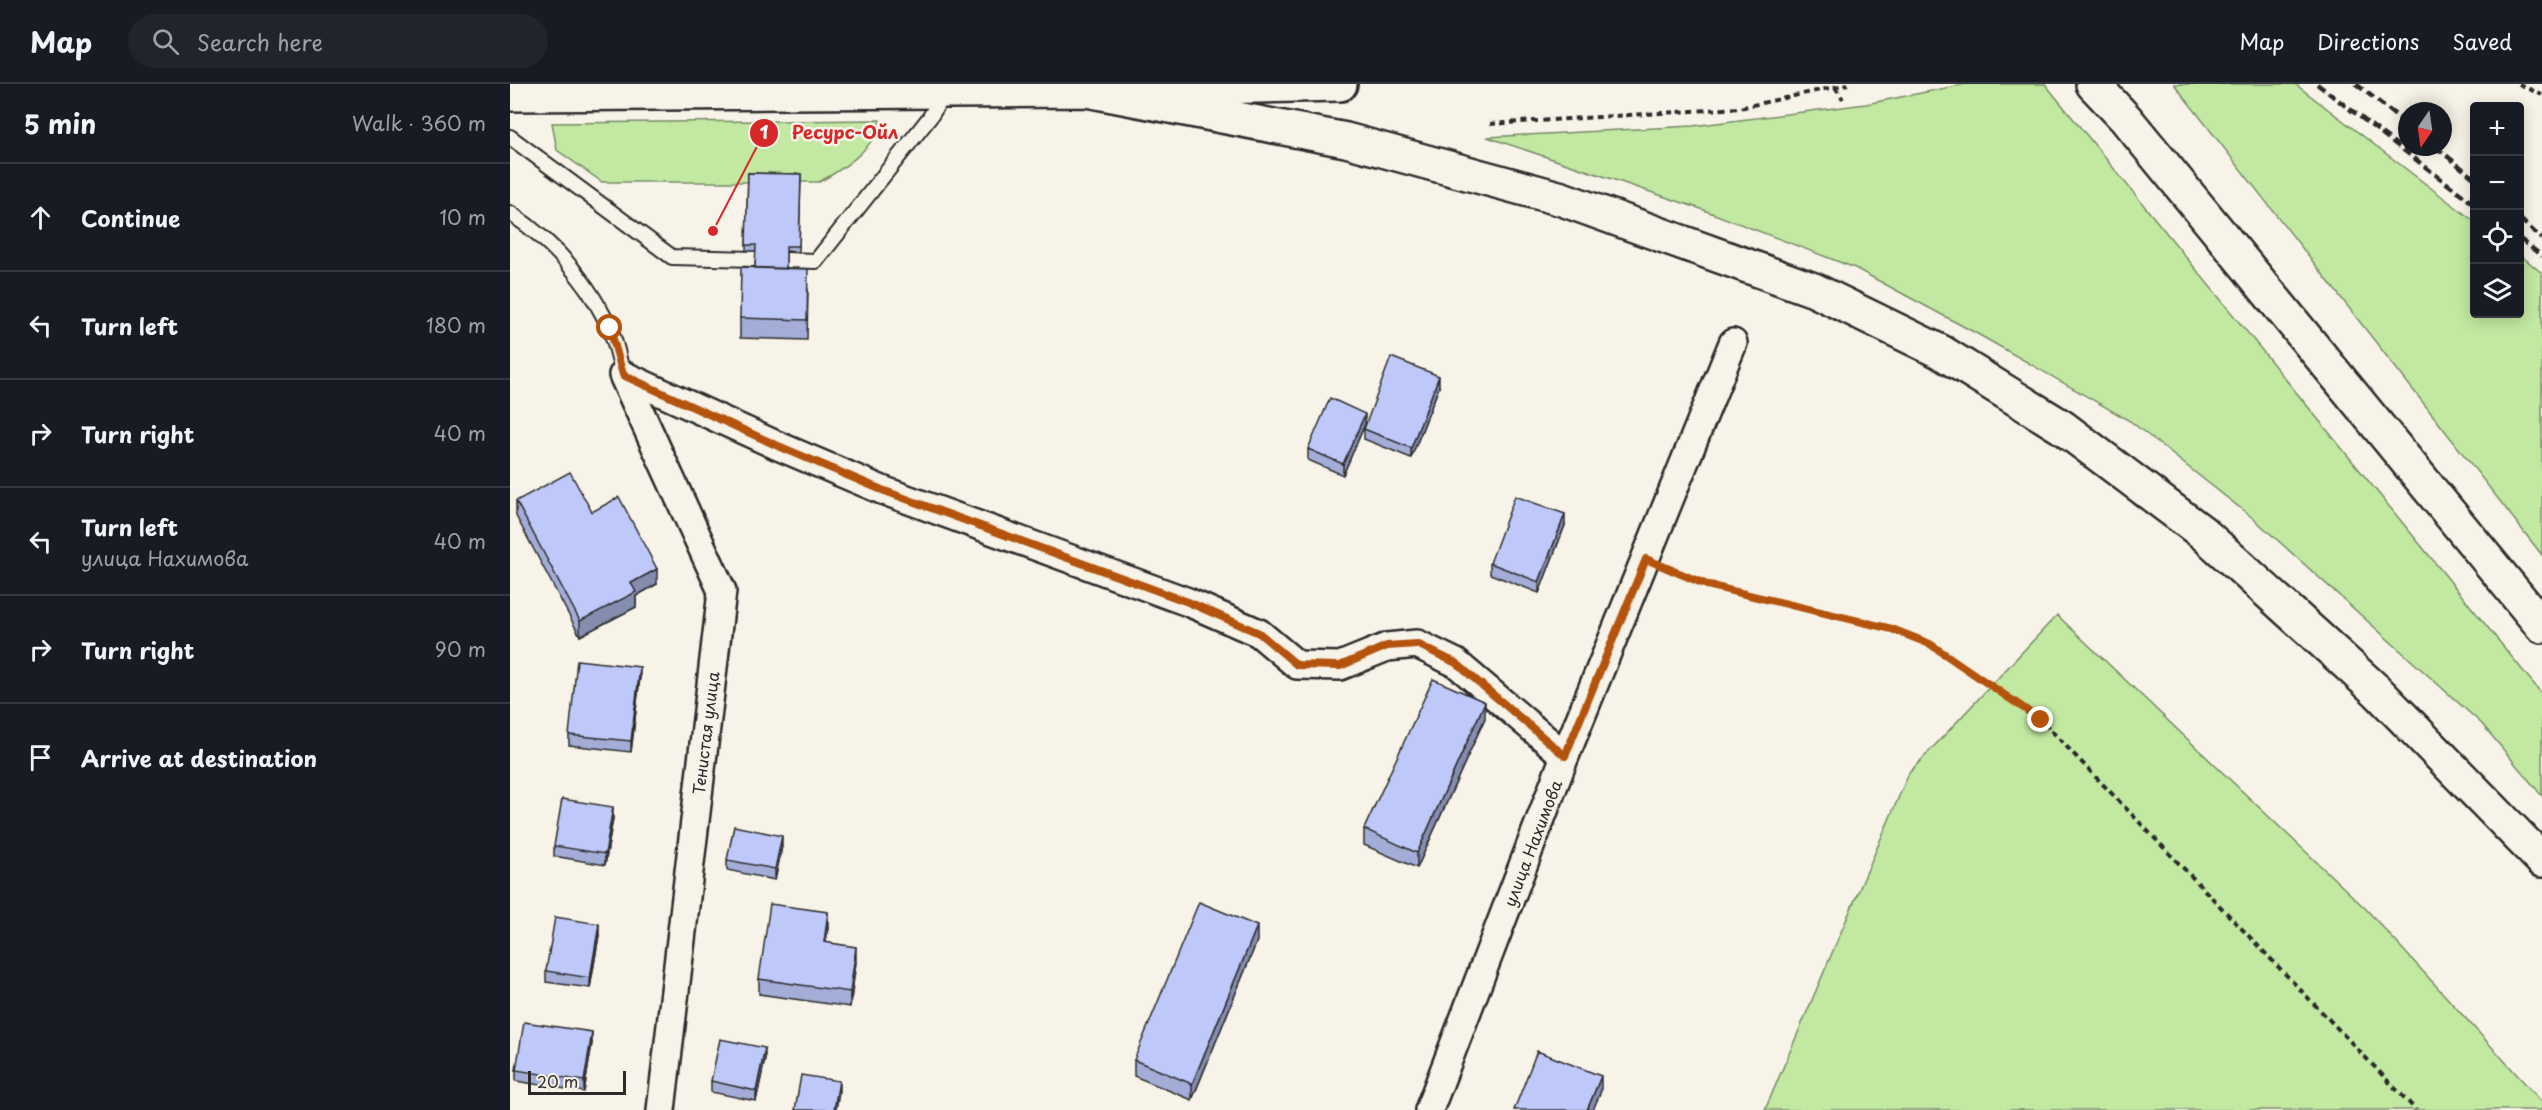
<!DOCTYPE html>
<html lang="en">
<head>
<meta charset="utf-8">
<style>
  body { margin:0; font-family:"Playpen Sans",sans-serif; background:#20242c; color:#f1f3f6 }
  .controls { position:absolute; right:18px; top:18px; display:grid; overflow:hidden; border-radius:6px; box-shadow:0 3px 15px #0003 }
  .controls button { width:54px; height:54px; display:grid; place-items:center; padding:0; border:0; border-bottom:2px solid #363941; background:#171b24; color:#f1f3f6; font:30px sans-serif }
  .compass { position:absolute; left:1888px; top:18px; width:54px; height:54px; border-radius:50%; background:#171b24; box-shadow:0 3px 15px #0003; rotate:193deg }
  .scale { position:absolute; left:18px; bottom:15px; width:98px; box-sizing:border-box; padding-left:6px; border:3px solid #2b2b2b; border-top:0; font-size:16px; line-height:21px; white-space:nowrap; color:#2b2b2b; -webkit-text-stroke:4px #f7f3e8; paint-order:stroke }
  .stop { position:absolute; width:18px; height:18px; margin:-14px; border:4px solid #b45309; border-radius:50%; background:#fff }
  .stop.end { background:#b45309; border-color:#fff; box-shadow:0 2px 6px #0008 }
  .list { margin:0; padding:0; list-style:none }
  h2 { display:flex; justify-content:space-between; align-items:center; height:78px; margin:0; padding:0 24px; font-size:26px }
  h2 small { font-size:20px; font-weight:400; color:#9ea1a6 }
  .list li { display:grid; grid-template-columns:39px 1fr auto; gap:18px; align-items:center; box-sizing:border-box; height:108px; padding:0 24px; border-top:2px solid #363941 }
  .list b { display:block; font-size:22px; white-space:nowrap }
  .list p { margin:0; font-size:20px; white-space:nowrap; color:#9ea1a6 }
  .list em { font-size:20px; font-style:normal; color:#9ea1a6 }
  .icon { flex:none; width:33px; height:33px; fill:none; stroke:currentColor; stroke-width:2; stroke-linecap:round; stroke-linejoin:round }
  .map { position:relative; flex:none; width:2032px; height:1026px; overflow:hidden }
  header { display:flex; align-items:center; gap:36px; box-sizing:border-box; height:84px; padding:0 30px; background:#171b24; border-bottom:2px solid #363941 }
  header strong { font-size:28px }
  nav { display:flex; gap:33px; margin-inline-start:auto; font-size:21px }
  .search { width:420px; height:54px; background:#20242c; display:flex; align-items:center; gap:15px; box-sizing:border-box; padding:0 21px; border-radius:33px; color:#9ea1a6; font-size:22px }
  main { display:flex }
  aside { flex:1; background:#171b24 }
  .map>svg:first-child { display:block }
  .green { fill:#c2e8a2; stroke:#768a66; stroke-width:1.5 }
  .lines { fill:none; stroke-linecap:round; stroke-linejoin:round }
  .lane-casing { stroke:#2b2b2b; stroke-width:18 }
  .street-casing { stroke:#2b2b2b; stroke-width:32 }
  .primary-casing { stroke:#2b2b2b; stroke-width:38 }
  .highway-casing { stroke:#2b2b2b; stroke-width:38 }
  .path { stroke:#2b2b2b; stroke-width:4; stroke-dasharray:6 4.5; stroke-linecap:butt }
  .lane { stroke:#f7f3e8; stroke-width:14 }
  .street { stroke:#f7f3e8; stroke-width:27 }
  .primary { stroke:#f7f3e8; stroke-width:33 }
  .highway { stroke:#f7f3e8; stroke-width:33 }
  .rail { stroke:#2b2b2b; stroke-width:4.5; stroke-dasharray:9 4.5; stroke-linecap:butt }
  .wall { fill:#a3add7; stroke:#2b2b2b; stroke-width:1.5 }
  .shaded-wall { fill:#858daf; stroke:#2b2b2b; stroke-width:1.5 }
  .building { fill:#bec9fa; stroke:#2b2b2b; stroke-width:1.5 }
  .route { stroke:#b45309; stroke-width:8 }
  .labels { text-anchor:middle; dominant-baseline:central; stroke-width:5; stroke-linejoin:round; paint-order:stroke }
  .street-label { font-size:16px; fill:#2b2b2b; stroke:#f7f3e8 }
  .leader { fill:none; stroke:#d62828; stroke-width:2 }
  .callout-dot { fill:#d62828; stroke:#f7f3e8; stroke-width:2 }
  .mark-label { font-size:18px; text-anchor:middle; font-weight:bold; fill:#fff }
  .callout-label { font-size:18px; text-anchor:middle; font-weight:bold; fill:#d62828; stroke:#f7f3e8; stroke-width:5; stroke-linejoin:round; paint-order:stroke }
</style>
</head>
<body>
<header>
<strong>Map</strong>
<div class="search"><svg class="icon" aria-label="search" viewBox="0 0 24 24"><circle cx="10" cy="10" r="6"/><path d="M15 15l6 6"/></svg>Search here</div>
<nav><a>Map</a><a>Directions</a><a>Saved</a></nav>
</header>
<main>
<aside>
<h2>5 min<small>Walk · 360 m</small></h2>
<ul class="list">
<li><svg class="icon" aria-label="ahead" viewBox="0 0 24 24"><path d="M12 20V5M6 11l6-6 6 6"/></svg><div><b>Continue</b></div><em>10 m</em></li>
<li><svg class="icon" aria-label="left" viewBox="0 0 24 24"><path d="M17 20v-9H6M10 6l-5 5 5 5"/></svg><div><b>Turn left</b></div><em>180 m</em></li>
<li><svg class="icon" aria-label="right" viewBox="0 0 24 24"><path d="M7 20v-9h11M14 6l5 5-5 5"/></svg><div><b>Turn right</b></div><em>40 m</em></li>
<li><svg class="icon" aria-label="left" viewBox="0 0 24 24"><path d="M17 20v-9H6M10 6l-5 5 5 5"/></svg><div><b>Turn left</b><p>улица Нахимова</p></div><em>40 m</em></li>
<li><svg class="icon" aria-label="right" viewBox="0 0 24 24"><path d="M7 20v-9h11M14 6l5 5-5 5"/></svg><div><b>Turn right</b></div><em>90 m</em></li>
<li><svg class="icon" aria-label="arrive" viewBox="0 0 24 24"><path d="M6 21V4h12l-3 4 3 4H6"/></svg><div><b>Arrive at destination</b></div></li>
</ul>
</aside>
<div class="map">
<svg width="2032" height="1026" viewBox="0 0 2032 1026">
  <rect width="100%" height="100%" fill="#f7f3e8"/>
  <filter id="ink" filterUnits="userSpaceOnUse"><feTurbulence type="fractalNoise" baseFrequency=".0167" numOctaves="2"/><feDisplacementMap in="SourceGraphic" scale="12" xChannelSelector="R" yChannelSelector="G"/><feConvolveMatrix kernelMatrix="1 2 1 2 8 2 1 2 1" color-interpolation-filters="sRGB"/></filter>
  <g filter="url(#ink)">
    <path class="green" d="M1456 0H1535L2032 610V712L1972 640 1744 435 1620 337 1473 253 1345 184 1191 125 977 53 1183 42 1356 20Z
      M1664 0H1785L1964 137V230H2010V171L2032 189V471Z
      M370 36C367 63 332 86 309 98H92L47 66 42 39Z
      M1547 531 1856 825 2032 1018V1026H1255L1399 689Z"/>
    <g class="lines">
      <g class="lane-casing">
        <path id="lane" d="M0 53 162 173 246 175
          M0 129C42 157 77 196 99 243 106 257 109 276 113 291
          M276 176 306 177 420 33 434 10"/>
      </g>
      <g class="street-casing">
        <path id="street" d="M113 291 266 361 372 406 678 518 749 549 787 581 830 582 877 563 907 560 946 579 1055 672
          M113 291 212 507 151 1026
          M919 1026 1055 672 1223 259"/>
      </g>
      <g class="primary-casing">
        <path id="primary" d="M612 5 830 0"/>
      </g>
      <g class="highway-casing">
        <path id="highway" d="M1583 0 1616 35 2032 542
          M0 10 577 6 836 56 1052 115 1304 206 1431 268 1552 343 1693 449 1867 607 2032 776"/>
      </g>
      <path class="path" d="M2009 0 2032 11
        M1325 3 1333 15
        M980 40 1229 24 1338 0
        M1161 485 1197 501 1382 545 1420 560 1531 636 1906 1026"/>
      <use href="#lane" class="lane"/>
      <use href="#street" class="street"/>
      <use href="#primary" class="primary"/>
      <use href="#highway" class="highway"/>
      <path class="rail" d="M1807 0 1964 120
        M1846 0 1897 40
        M1926 63 1964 94
        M2010 135 2032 155
        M2010 155 2032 172"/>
    </g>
    <path class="wall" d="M238 89 291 90 289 168 276 167V185L298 205 297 256 230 254V234L245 184 246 167H236Z
      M929 303 901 374 854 355V345Z
      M855 340 833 391 798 376V365Z
      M6 417 82 428 147 500 126 512V523L70 552 6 432Z
      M1055 441 1029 509 980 490V479Z
      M130 593 121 668 59 661V651Z
      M975 634 907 784 854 761V745Z
      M103 734 95 781 44 772V762Z
      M272 762 265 796 217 786V776Z
      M318 844 316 858 346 878 340 923 249 910V895Z
      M89 851 80 904 36 898V887Z
      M747 857 682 1016 624 992V976Z
      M82 959 74 1008 6 997V986Z
      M255 975 246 1017 201 1008V997Z"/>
    <path class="shaded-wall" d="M929 292V303L901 374V364Z
      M855 330V340L833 391V380Z
      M1055 430V441L1029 509V498Z
      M147 485V500L126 512V523L70 552V537L121 499Z
      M130 583V593L121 668V657Z
      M975 618V634L907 784V769Z
      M103 723V734L95 781V770Z
      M272 752V762L265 796V785Z
      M318 828V844L314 873V858Z
      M89 840V851L80 904V894Z
      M747 842V857L682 1016V1000Z
      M346 863V878L340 923V908Z
      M82 948V959L74 1008V997Z
      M255 964V975L246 1017V1007Z
      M1091 992V1007L1083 1026H1077Z
      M329 997V1008L326 1026H324Z"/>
    <path class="building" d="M238 89 291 90 289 162H276V185L245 184 246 161H236Z
      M231 183 298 185 297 236 230 234Z
      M881 273 929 292 901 364 854 345Z
      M820 314 855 330 833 380 798 365Z
      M60 388 82 428 109 413 147 485 121 499 126 508 70 537 6 417Z
      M1005 412 1055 430 1029 498 980 479Z
      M67 576 130 583 121 657 59 651Z
      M923 595 975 618 907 769 854 745Z
      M52 715 103 723 95 770 44 762Z
      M224 742 272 752 265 785 217 776Z
      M689 818 747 842 682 1000 624 976Z
      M260 820 318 828 314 858 346 863 340 908 249 895Z
      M45 833 89 840 80 894 36 887Z
      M14 938 82 948 74 997 6 986Z
      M210 955 255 964 246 1007 201 997Z
      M1027 967 1091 992 1077 1026H1004Z
      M291 991 329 997 324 1026H285Z"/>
  </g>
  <g class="lines" filter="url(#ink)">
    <path class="route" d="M100 244 113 291 266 361 372 406 678 518 749 549 787 581 830 582 877 562 907 560 946 579 1055 672 1136 475 1197 501 1382 545 1420 560 1531 636"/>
  </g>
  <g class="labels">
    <g class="street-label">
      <text transform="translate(195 649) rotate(-83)">Тенистая улица</text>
      <text transform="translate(1022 759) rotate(-69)">улица Нахимова</text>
    </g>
  </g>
  <path class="leader" d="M203 147L254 49"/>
  <g class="callout-dot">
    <circle cx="203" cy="147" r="6"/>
    <circle cx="254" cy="49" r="15"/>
  </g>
  <g class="mark-label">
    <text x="254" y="55">1</text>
  </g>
  <g class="callout-label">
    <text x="335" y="55">Ресурс-Ойл</text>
  </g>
</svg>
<div class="controls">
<button>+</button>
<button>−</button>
<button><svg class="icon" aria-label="locate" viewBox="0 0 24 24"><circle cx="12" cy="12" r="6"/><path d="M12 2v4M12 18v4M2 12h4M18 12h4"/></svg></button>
<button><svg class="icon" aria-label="layers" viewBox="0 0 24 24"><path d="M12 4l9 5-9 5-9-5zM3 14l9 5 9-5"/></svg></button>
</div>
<svg class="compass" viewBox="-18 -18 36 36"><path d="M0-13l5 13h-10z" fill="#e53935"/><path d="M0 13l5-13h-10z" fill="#9ea1a6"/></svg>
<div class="scale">20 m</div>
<div class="stop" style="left:100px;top:244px"></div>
<div class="stop end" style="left:1531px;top:636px"></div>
</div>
</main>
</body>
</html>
